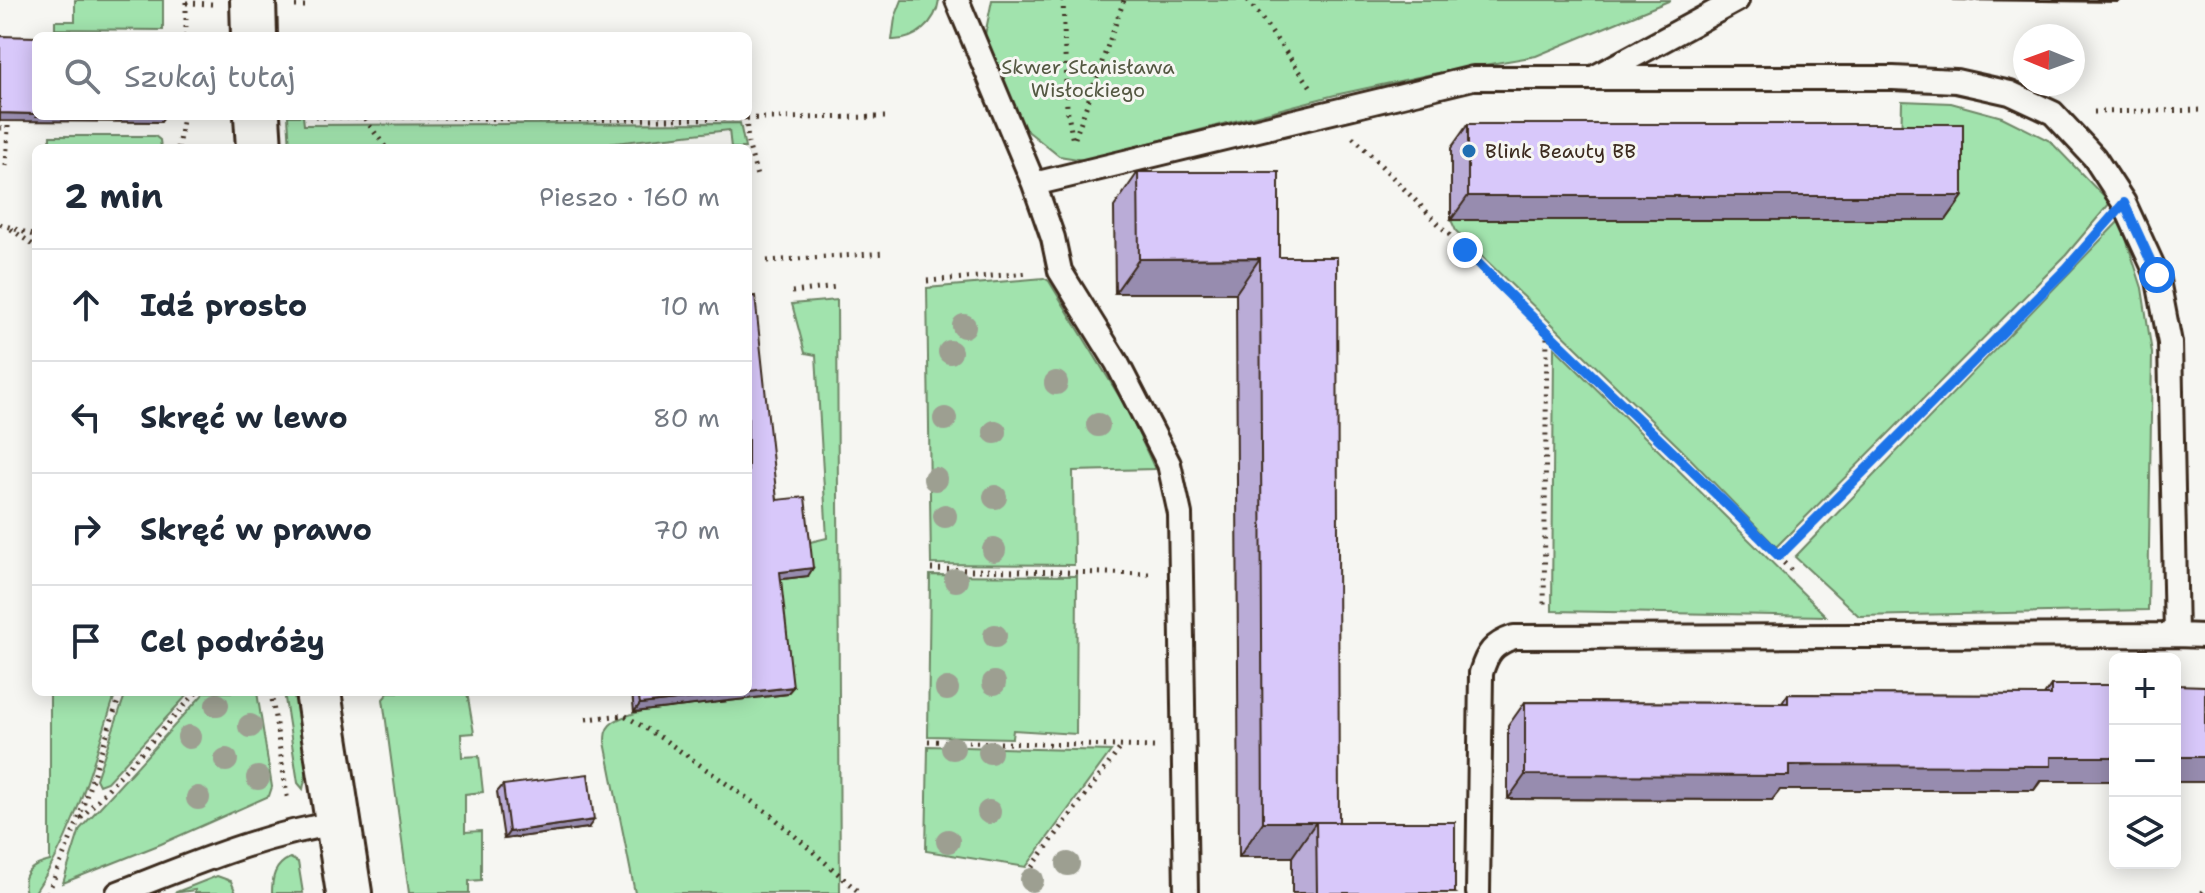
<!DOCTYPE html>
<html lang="pl">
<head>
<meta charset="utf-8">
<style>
  body { margin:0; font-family:"Shantell Sans",sans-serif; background:#f6f6f7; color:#1f2937 }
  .controls { position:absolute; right:24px; bottom:24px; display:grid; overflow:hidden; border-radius:12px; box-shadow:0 4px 20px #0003 }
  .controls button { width:72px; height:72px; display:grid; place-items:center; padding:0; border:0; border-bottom:2px solid #e0e1e3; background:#fff; color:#1f2937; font:40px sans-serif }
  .compass { position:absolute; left:2013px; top:24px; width:72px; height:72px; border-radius:50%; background:#fff; box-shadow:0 4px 20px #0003; rotate:271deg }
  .stop { position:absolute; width:24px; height:24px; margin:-18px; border:6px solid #1a73e8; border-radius:50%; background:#fff }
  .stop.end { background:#1a73e8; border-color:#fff; box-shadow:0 2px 8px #0008 }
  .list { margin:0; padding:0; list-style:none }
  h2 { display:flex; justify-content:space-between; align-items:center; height:104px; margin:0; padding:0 32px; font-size:34px }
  h2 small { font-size:26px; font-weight:400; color:#747a83 }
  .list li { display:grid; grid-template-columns:52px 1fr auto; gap:24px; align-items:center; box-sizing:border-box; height:112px; padding:0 32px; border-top:2px solid #e0e1e3 }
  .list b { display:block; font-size:30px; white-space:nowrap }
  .list em { font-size:26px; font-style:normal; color:#747a83 }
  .icon { flex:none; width:44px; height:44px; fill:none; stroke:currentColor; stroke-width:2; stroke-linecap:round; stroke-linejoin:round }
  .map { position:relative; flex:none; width:2205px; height:893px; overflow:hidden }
  .search { position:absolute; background:#fff; box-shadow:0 4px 20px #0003; left:32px; top:32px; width:720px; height:88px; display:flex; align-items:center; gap:20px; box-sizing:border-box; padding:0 28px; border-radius:12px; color:#747a83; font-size:30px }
  .panel { position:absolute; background:#fff; box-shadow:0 4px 20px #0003; left:32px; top:144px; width:720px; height:552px; border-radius:12px }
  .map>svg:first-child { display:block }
  .green { fill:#a1e3ad; stroke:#6e8666; stroke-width:2 }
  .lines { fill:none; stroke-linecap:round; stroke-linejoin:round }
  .service-casing { stroke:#3b2a1e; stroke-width:28 }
  .tertiary-casing { stroke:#3b2a1e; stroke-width:50 }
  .path { stroke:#3b2a1e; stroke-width:5; stroke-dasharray:2 6; stroke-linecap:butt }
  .service { stroke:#f6f6f2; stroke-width:22 }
  .tertiary { stroke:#f6f6f2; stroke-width:44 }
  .tree { fill:#9d9f91 }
  .wall { fill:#baacd7; stroke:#3b2a1e; stroke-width:2 }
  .shaded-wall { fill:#978caf; stroke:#3b2a1e; stroke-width:2 }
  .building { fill:#d8c8fa; stroke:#3b2a1e; stroke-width:2 }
  .route { stroke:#1a73e8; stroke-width:10 }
  .poi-dot { fill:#1f6fb2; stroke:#f6f6f2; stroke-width:3 }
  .labels { text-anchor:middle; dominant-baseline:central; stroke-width:6; stroke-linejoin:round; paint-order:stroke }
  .park-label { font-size:20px; fill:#545842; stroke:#f6f6f2 }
  .poi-label { font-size:20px; fill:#3b2a1e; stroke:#f6f6f2; text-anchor:start }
</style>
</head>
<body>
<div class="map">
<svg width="2205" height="893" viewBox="0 0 2205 893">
  <rect width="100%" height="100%" fill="#f6f6f2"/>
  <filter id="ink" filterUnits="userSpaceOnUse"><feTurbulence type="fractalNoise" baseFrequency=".0125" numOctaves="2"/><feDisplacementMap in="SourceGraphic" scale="16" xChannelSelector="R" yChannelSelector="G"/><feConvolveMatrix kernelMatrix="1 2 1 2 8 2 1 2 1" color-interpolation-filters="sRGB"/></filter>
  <g filter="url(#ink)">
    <path class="green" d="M75 0H163V30L55 29V21H75Z
      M902 0H939C936 23 915 41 892 40L895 18Z
      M992 0H1671L1536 56 1432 74 1335 95 1084 160 1059 156 1020 125 985 35Z
      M1902 101 1951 103 2002 117 2050 141 2110 203 2066 255 1776 547 1681 449 1456 231 1451 220H1946L1901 148Z
      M288 116H303L304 125 740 123 745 148H731L729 130 571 148H290Z
      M50 136H155L160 140 161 148H50Z
      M2120 220 2142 288 2152 353 2148 610 1859 616 1795 557Z
      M1044 278 1049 281 1127 409 1155 469 1073 471 1074 565 931 564 927 288Z
      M837 300 840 893H635L605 742C605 736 605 730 610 725 632 703 752 698 787 694L775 580 806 543 827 538 816 355 805 353 792 304Z
      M1554 347 1826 616 1552 611Z
      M930 575 1077 576 1076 734 1013 730 1012 738 928 736Z
      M50 692H116C93 760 76 833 35 892L26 893C20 873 32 865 50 861Z
      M126 692H190L107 782 99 785 96 779Z
      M205 692H257L272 787 269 796 161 844 63 883 80 829Z
      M284 692H297L308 765 303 789 298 783Z
      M389 692H467L474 733 461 734 462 757 479 756 483 792 465 794V832L481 831V880L469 881V893H409L383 699Z
      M928 746 1111 751 1026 867 926 851Z
      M290 858 298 862 303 893H272C272 878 274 865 290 858Z
      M217 876 231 881 236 893H195V890L174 893Z"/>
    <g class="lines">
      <g class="service-casing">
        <path id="service" d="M957 0 1034 184 1053 238 1060 271 1117 363 1169 464 1180 514 1186 893
          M1595 77 1737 0
          M1034 184 1473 78H1893L1956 81 2010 93 2053 113 2094 157 2124 203 2157 275 2170 343 2176 635 2205 636
          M118 893C191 865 262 834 339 823
          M1478 893 1481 673C1487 653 1493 644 1514 637L2176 635"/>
      </g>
      <g class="tertiary-casing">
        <path id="tertiary" d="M253 0 254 36
          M257 116 259 148
          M318 692 349 893"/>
      </g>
      <path class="path" d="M1063 0 1067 108 1073 142
        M1248 0 1311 87
        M186 3 213 4
        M295 6H311
        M186 36V1
        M2094 112 2205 110
        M315 117H445L547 120 885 117
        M746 118 748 143 757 176
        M365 119 386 148
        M0 128H8V117
        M1353 137 1547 334 1544 608
        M1075 138 1124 0
        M178 148 183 116
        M6 166 8 128
        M0 224 36 236
        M11 229 36 247
        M767 261 886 253
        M927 281 1030 273
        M792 292 837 287
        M1548 335 1666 445 1792 571
        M1779 556 2067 268 2102 228
        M931 569 1149 574
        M271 692 288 802
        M586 719 624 715 666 741 771 815 860 893
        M928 741 1155 747
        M81 818 197 692
        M1032 867 1122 746
        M48 893 78 821 121 692
        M2202 893 2205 890"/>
      <use href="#service" class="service"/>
      <use href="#tertiary" class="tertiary"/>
    </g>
    <g class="tree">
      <circle cx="964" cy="326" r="12"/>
      <circle cx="950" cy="352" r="12"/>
      <circle cx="1056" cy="383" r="12"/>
      <circle cx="945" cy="419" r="12"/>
      <circle cx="1098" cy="425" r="12"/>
      <circle cx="995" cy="432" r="12"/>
      <circle cx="935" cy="479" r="12"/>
      <circle cx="995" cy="497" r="12"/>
      <circle cx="945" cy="516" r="12"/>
      <circle cx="994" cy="550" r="12"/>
      <circle cx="956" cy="580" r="12"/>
      <circle cx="995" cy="636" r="12"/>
      <circle cx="994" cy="683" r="12"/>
      <circle cx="947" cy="689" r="12"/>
      <circle cx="217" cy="705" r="12"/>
      <circle cx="250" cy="726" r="12"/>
      <circle cx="189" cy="737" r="12"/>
      <circle cx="953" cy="748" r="12"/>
      <circle cx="990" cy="752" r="12"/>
      <circle cx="226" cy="760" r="12"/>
      <circle cx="258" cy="778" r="12"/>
      <circle cx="198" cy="798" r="12"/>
      <circle cx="989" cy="812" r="12"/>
      <circle cx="948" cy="841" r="12"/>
      <circle cx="1068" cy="864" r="12"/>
      <circle cx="1032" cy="880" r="12"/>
    </g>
    <path class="wall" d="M1468 124 1963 196 1946 220H1451V148Z
      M1138 172 1279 257 1339 822 1455 893H1292V857H1239L1236 293H1115L1114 207Z
      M777 500 808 576 781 579 787 694 634 712 632 692H748Z
      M2051 685H2115L2034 790H1780L1772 800 1508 799V726L1525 702 1782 703 1788 694 2044 695Z
      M503 785 588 828 504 839 497 792Z"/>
    <path class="shaded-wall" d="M1953 0H2120L2118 2Z
      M0 113 36 114V116H165L161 122 0 121Z
      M1468 196H1963L1946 220H1451Z
      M1260 258 1236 293H1115L1139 259Z
      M813 568 808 576 775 580 780 572Z
      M793 687 787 694 634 712 640 704Z
      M2051 757H2115V781H2040L2034 790H1780L1772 800 1508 799 1525 775Z
      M2175 757H2205V782H2175Z
      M594 820 588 828 504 839 509 832Z
      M1263 822H1316L1292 857H1239Z"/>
    <path class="building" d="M0 36 36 37V114L0 113Z
      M1468 124H1963V196H1468Z
      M1138 172H1279V257H1337L1339 822H1263L1260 258 1139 259Z
      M755 296 777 500 805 497 813 568 780 572 793 687 640 704 638 692H748V297Z
      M2051 685H2115V757H2051V766L1789 765V776L1525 775V702L1788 703V694L2051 695Z
      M2175 685 2205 686V757H2175Z
      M588 774 594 820 509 832 503 785Z
      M1316 822H1455V893H1317Z"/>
  </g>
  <g class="lines" filter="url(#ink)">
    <path class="route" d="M1465 250C1567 355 1676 452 1779 556L2067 268 2124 203 2157 275"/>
  </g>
  <circle class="poi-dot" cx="1469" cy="151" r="8"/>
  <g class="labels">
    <g class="park-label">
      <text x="1088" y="67">Skwer Stanisława<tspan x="1088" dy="23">Wisłockiego</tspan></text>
    </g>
    <g class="poi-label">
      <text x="1485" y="151">Blink Beauty BB</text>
    </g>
  </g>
</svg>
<div class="controls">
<button>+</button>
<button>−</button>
<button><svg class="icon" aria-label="layers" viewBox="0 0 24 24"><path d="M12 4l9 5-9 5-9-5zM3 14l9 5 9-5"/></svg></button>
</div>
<svg class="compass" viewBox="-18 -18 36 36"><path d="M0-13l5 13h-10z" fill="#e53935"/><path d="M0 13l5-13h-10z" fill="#747a83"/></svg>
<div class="stop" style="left:2157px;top:275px"></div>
<div class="stop end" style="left:1465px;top:250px"></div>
<div class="search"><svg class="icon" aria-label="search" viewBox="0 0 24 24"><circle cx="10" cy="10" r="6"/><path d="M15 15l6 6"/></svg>Szukaj tutaj</div>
<section class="panel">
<h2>2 min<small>Pieszo · 160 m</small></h2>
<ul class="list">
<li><svg class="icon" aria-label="ahead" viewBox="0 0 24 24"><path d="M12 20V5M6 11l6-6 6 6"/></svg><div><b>Idź prosto</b></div><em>10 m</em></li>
<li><svg class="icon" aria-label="left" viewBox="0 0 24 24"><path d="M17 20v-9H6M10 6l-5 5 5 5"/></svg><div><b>Skręć w lewo</b></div><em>80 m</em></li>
<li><svg class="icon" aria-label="right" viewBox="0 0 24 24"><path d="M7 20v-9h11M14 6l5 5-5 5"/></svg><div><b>Skręć w prawo</b></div><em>70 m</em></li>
<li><svg class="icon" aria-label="arrive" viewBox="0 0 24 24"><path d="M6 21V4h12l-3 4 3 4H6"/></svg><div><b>Cel podróży</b></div></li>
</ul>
</section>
</div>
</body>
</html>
